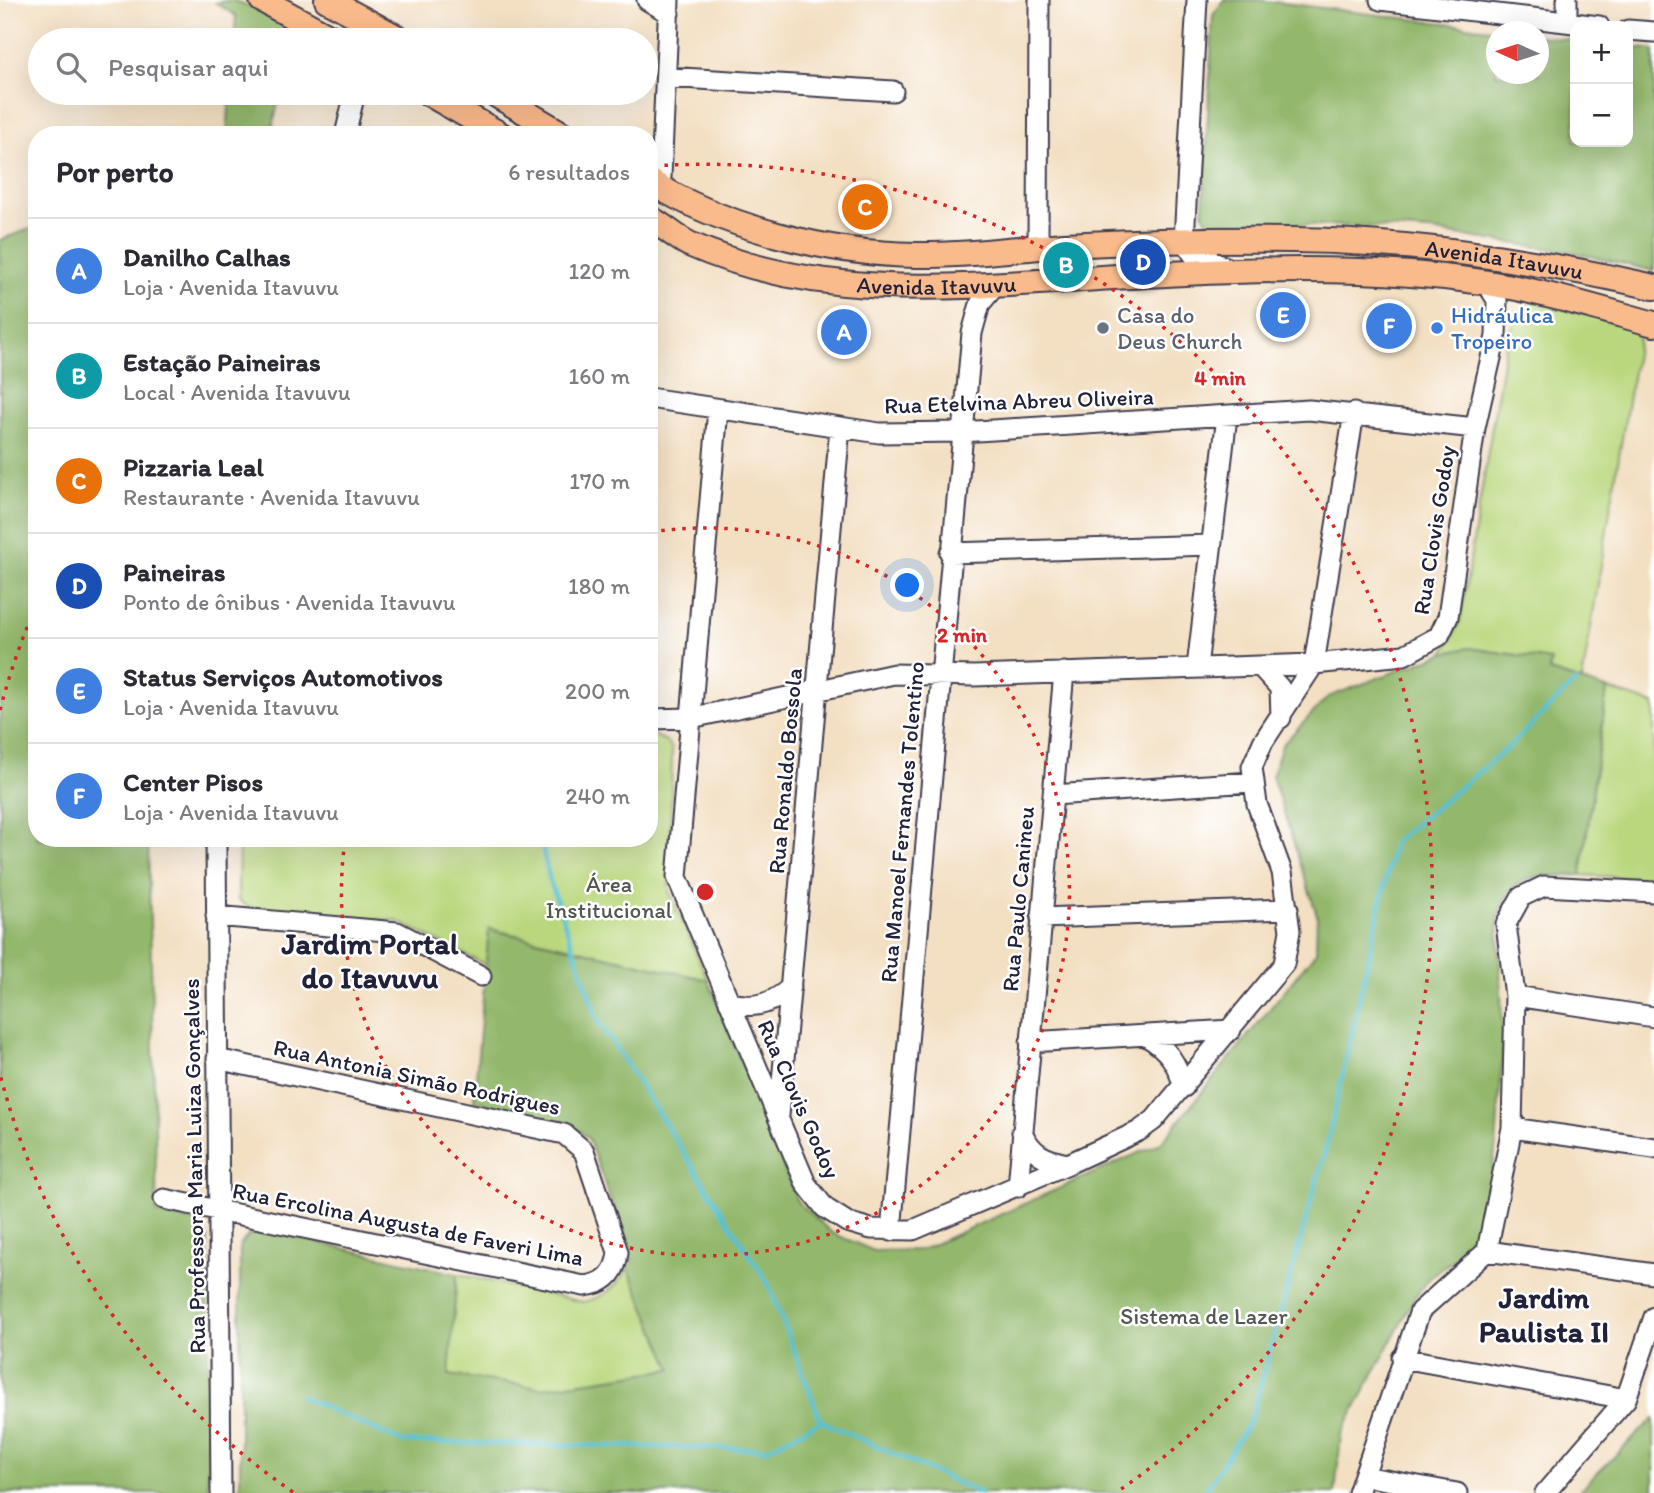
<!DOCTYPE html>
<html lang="pt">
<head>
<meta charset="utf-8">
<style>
  body { margin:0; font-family:Itim,sans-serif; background:#f7f7f7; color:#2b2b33 }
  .controls { position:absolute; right:21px; top:21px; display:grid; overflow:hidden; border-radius:14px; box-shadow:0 7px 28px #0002 }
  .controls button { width:63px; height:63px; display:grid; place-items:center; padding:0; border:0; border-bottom:2px solid #e1e1e2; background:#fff; color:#2b2b33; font:35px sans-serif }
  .compass { position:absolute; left:1486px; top:21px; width:63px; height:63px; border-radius:50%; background:#fff; box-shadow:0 7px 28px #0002; rotate:273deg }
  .you { position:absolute; left:908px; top:586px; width:24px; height:24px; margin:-18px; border:5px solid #fff; border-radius:50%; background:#1a73e8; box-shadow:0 0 0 10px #1a73e833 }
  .badge { display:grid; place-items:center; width:46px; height:46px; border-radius:50%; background:#b45309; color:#fff; font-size:23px; font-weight:700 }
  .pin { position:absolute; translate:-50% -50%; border:4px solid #fff; box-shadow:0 2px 7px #0006 }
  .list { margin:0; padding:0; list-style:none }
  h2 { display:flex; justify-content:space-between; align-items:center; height:91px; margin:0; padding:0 28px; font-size:30px }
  h2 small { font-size:23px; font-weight:400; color:#7c7c81 }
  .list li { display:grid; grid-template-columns:46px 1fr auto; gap:21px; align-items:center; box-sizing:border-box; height:105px; padding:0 28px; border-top:2px solid #e1e1e2 }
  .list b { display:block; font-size:26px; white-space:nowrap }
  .list p { margin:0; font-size:23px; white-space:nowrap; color:#7c7c81 }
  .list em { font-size:23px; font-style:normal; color:#7c7c81 }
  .icon { flex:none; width:38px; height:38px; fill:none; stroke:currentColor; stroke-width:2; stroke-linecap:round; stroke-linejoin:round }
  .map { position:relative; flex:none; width:1654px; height:1493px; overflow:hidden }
  .search { position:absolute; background:#fff; box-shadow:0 7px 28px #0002; left:28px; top:28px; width:630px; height:77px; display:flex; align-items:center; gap:18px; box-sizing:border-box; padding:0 24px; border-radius:38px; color:#7c7c81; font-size:26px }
  .panel { position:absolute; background:#fff; box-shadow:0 7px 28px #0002; left:28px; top:126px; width:630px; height:721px; border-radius:28px }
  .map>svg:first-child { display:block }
  .green { fill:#bad77d; stroke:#6e7c5c; stroke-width:2 }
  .forest { fill:#93b86c; stroke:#5a6d54; stroke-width:2 }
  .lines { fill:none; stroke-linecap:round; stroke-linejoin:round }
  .stream { stroke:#57c1d2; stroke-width:4.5 }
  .minor-casing { stroke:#413e4f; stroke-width:23 }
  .major-casing { stroke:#413e4f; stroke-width:28 }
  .minor { stroke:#fff; stroke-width:19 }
  .major { stroke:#fabb8c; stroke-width:24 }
  .ring { fill:none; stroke:#d62828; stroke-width:3.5; stroke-dasharray:3.5 7 }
  .worship-dot { fill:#6b7280; stroke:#fff; stroke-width:2.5 }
  .shop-dot { fill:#3f7fe0; stroke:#fff; stroke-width:2.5 }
  .labels { text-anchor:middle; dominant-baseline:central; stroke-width:5; stroke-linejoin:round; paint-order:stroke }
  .street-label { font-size:23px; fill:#22223b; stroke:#fff }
  .worship-label { font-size:23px; fill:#5b616d; stroke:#fff; text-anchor:start }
  .shop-label { font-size:23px; fill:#366cbe; stroke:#fff; text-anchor:start }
  .park-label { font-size:23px; fill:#50584f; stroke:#fff }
  .district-label { font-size:30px; font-weight:bold; fill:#22223b; stroke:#fff }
  .centre { fill:#d62828; stroke:#fff; stroke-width:3.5 }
  .ring-label { font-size:21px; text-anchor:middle; font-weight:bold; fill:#d62828; stroke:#fff; stroke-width:5; stroke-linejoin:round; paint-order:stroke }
</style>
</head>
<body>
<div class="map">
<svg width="1654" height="1493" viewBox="0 0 1654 1493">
  <rect width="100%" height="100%" fill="#fff"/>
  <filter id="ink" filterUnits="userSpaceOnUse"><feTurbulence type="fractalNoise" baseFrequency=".0143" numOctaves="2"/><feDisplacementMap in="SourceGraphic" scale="14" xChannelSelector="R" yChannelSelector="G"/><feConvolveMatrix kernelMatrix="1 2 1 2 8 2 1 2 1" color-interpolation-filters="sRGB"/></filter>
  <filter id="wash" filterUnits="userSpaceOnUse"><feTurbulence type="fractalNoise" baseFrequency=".00686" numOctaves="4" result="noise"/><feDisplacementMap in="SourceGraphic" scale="28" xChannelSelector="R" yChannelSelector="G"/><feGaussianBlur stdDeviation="1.57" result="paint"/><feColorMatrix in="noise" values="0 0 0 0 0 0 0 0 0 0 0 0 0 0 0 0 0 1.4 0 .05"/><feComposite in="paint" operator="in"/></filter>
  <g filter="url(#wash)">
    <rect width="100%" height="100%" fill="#f3dfc2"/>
    <path class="green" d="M1535 301 1640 329 1582 681 1549 671 1550 660 1469 648 1444 653 1460 621 1506 343C1513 325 1518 311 1535 301Z
      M1607 689 1654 704V879L1581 875Z
      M649 733 666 741 672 749 669 891 708 980 490 929 486 965 397 921 251 908 238 900 239 838H649Z
      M628 1268 673 1369 542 1388 448 1375 457 1274 583 1302C606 1296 616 1288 628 1268Z"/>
    <path class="forest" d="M231 0 273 14 293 30 291 40H234L236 16 216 3Z
      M1224 0H1259L1506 31 1496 32V74H1538L1539 36 1575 40V142H1628V47L1654 50V271L1572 252 1430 231 1359 226 1208 223 1203 213 1213 15Z
      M230 93H280L271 135H227Z
      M29 229 37 231V838H148L157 1213 201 1223 208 1239V1493H0V240Z
      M1469 648 1551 660 1549 671 1607 689 1581 875C1538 877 1512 869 1498 917L1503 1047 1496 1145 1485 1222 1476 1242 1429 1278 1414 1299 1341 1435 1335 1493H240V1247C246 1234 253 1232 267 1231L457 1274 449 1375 542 1388 672 1369 628 1268 632 1259 588 1138 578 1130 474 1100 489 929 708 980 797 1201 832 1233 874 1251 921 1250 1161 1143 1316 952 1317 915 1272 776 1282 745 1328 697 1444 653Z
      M1654 1418V1493H1577Z"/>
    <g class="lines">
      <path class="stream" d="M540 838 550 881 598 1020 768 1283 821 1421
        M300 1396 403 1442 768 1449 821 1421 980 1493
        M1204 1493 1251 1419 1329 1136 1394 842 1509 747 1576 681"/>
    </g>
  </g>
  <g filter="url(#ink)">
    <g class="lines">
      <g class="minor-casing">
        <path id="minor" d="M647 0 669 13
          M1197 0 1184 241 1193 254 1231 269
          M1380 0 1599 26
          M1567 22V0
          M1628 30 1654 32
          M666 77 893 91
          M345 135 355 93
          M657 186 661 177 669 0
          M1038 247 1039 0
          M649 398 879 433 961 432 1309 410 1475 428
          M718 409 677 877 806 1184 825 1208 847 1222 871 1229 913 1230 1068 1164 1139 1131 1154 1120 1284 964 1290 931 1282 872 1257 804 1252 767 1263 742 1314 664 1354 413
          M950 553 1211 545
          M1260 666 1280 688 1281 718
          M1197 667 1227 416
          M649 719 691 718 894 674 974 676 1314 664 1404 655 1439 636 1448 617 1475 428 1496 336 1497 300 1487 284
          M1053 795 1252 782
          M216 838 221 1493
          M216 916 397 932 481 976
          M1041 918 1288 909
          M1515 996 1654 1017
          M729 1002C753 1010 773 1004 791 987
          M1146 1036C1168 1049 1177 1063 1184 1087
          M1030 1042 1231 1030
          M779 1116 840 427
          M1512 1128 1654 1148
          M1022 1132C1032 1154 1045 1160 1068 1164
          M1018 1187 1064 672
          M164 1199 584 1286C605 1284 616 1273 618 1252L584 1151 564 1134 217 1059
          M891 1231 972 333 980 304 994 287
          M1487 1251 1654 1274
          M1402 1358 1626 1399
          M1364 1476 1457 1493
          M1358 1493 1420 1311 1487 1251 1512 1128 1515 996 1506 924 1521 897 1544 886 1654 892
          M1545 1493 1626 1399 1654 1317"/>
      </g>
      <g class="major-casing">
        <g id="major">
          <path d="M262 0 336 40"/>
          <path d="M327 0 402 40"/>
          <path d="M428 93 501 135"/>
          <path d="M493 93 564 135"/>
          <path id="s1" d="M649 181C724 228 830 254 917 255 967 256 1016 248 1065 245 1140 241 1217 239 1292 240 1415 241 1535 260 1654 287"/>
          <path id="s2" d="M649 218C663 225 675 237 689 244 812 298 939 289 1069 280 1146 275 1223 270 1301 270 1370 270 1443 274 1511 287 1559 296 1607 311 1654 324"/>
        </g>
      </g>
      <use href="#minor" class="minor"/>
      <use href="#major" class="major"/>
    </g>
  </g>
  <g class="ring">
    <path d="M651 532A364 364 0 1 1 345 841"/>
    <path d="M293 1492A728 728 0 0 1 0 1074M0 710A728 728 0 0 1 35 608M654 166A728 728 0 0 1 1117 1492"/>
  </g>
  <circle class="worship-dot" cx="1103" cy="328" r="7"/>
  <circle class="shop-dot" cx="1437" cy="328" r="7"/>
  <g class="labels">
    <g class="street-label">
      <text stroke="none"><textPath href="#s1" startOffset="870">Avenida Itavuvu</textPath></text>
      <text stroke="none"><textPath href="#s2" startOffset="301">Avenida Itavuvu</textPath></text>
      <text transform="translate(1019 401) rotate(-2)">Rua Etelvina Abreu Oliveira</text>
      <text transform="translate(1434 530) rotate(-81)">Rua Clovis Godoy</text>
      <text transform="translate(785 771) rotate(-85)">Rua Ronaldo Bossola</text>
      <text transform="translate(902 822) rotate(-85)">Rua Manoel Fernandes Tolentino</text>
      <text transform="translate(1018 899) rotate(-85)">Rua Paulo Canineu</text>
      <text transform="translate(417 1077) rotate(12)">Rua Antonia Simão Rodrigues</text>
      <text transform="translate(799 1099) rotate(66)">Rua Clovis Godoy</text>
      <text transform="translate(194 1166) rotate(-91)">Rua Professora Maria Luiza Gonçalves</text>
      <text transform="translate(408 1224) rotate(11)">Rua Ercolina Augusta de Faveri Lima</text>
    </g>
    <g class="worship-label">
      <text x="1117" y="315">Casa do<tspan x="1117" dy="26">Deus Church</tspan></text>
    </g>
    <g class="shop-label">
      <text x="1451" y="315">Hidráulica<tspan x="1451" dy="26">Tropeiro</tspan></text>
    </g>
    <g class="park-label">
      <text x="609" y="884">Área<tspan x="609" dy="26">Institucional</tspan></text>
      <text x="1204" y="1316">Sistema de Lazer</text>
    </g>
    <g class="district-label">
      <text x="370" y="943">Jardim Portal<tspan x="370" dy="34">do Itavuvu</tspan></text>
      <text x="1544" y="1297">Jardim<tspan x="1544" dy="34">Paulista II</tspan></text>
    </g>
  </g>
  <circle cx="705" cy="892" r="10" class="centre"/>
  <g class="ring-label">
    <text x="1220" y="385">4 min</text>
    <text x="962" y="642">2 min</text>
  </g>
</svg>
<div class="controls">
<button>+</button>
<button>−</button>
</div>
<svg class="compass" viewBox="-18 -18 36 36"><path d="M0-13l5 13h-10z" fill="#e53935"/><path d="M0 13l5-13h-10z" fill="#7c7c81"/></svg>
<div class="you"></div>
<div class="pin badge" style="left:844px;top:332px;background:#3f7fe0">A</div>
<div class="pin badge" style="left:1066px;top:265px;background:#0f9aa8">B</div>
<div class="pin badge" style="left:865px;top:207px;background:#e8710a">C</div>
<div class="pin badge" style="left:1143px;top:262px;background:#1a4fb4">D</div>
<div class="pin badge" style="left:1283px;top:315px;background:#3f7fe0">E</div>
<div class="pin badge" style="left:1389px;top:326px;background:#3f7fe0">F</div>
<div class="search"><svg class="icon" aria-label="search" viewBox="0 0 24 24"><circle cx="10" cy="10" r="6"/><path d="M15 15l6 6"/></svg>Pesquisar aqui</div>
<section class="panel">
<h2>Por perto<small>6 resultados</small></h2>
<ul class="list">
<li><span class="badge" style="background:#3f7fe0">A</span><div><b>Danilho Calhas</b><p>Loja · Avenida Itavuvu</p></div><em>120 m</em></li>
<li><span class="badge" style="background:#0f9aa8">B</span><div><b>Estação Paineiras</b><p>Local · Avenida Itavuvu</p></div><em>160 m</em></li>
<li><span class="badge" style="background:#e8710a">C</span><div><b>Pizzaria Leal</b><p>Restaurante · Avenida Itavuvu</p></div><em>170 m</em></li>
<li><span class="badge" style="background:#1a4fb4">D</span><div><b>Paineiras</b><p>Ponto de ônibus · Avenida Itavuvu</p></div><em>180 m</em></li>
<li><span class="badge" style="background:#3f7fe0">E</span><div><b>Status Serviços Automotivos</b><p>Loja · Avenida Itavuvu</p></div><em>200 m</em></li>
<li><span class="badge" style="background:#3f7fe0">F</span><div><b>Center Pisos</b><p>Loja · Avenida Itavuvu</p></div><em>240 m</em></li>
</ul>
</section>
</div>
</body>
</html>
